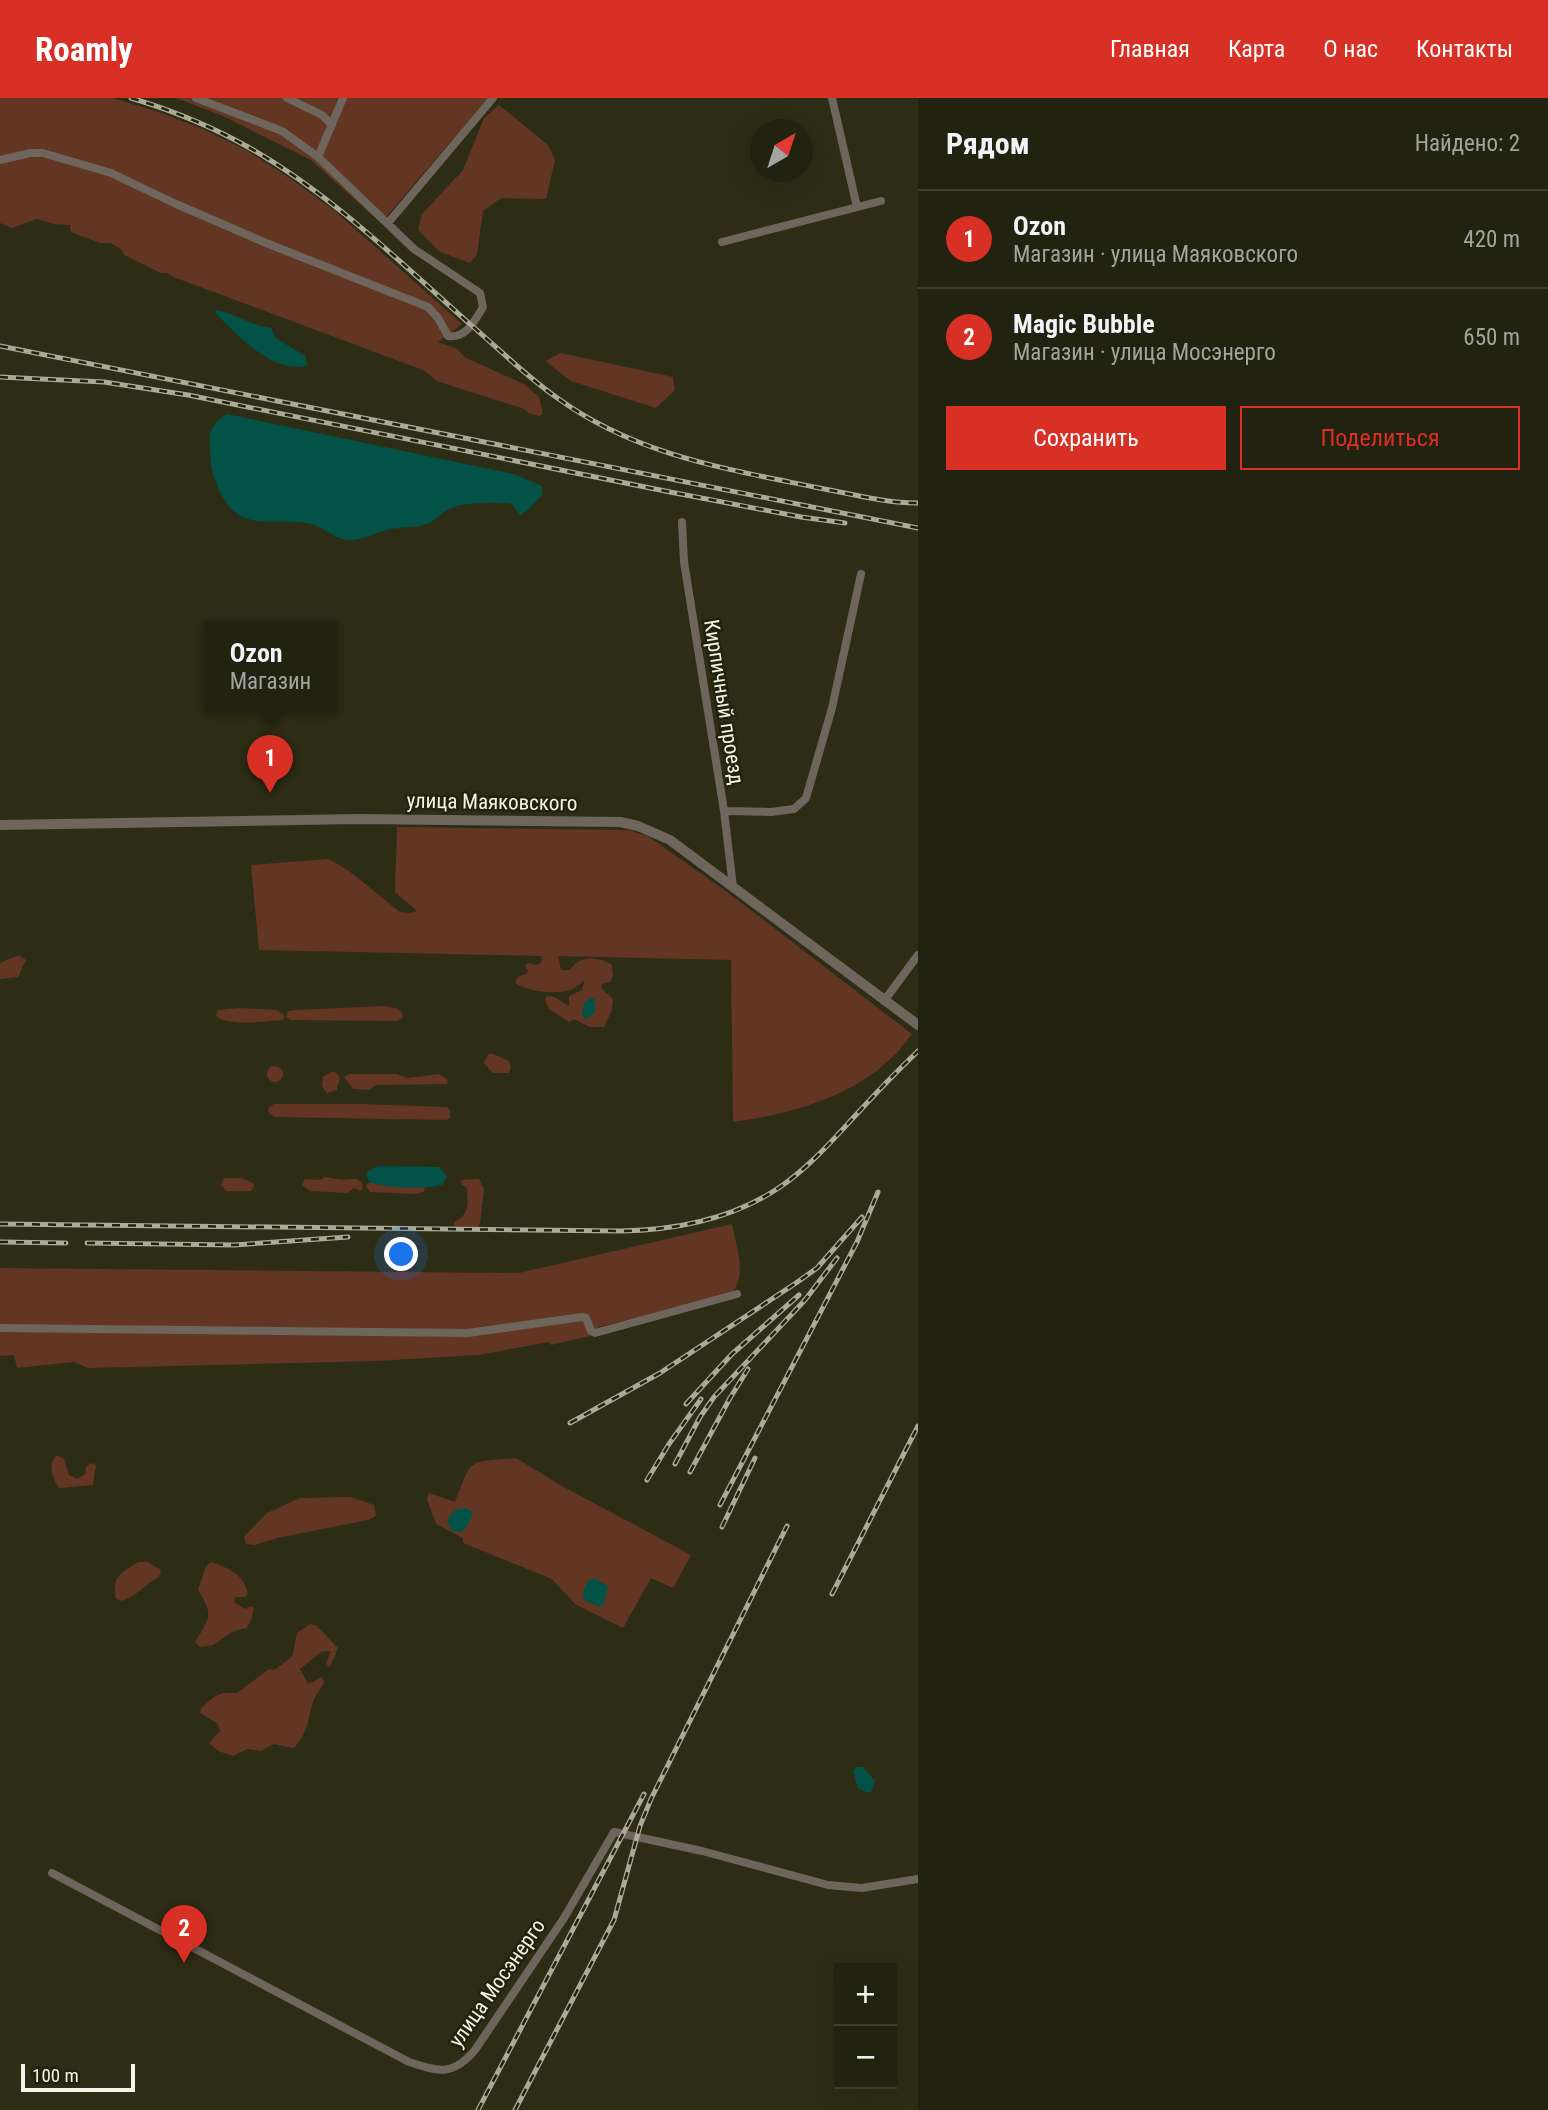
<!DOCTYPE html>
<html lang="ru">
<head>
<meta charset="utf-8">
<style>
  body { margin:0; font-family:"Roboto Condensed",sans-serif; background:#2e2f1e; color:#f1f3f6 }
  .controls { position:absolute; right:21px; bottom:21px; display:grid; overflow:hidden; border-radius:0px; box-shadow:0 7px 28px #0002 }
  .controls button { width:63px; height:63px; display:grid; place-items:center; padding:0; border:0; border-bottom:2px solid #3f3f30; background:#222210; color:#f1f3f6; font:35px sans-serif }
  .compass { position:absolute; left:750px; top:21px; width:63px; height:63px; border-radius:50%; background:#222210; box-shadow:0 7px 28px #0002; rotate:39deg }
  .scale { position:absolute; left:21px; bottom:18px; width:114px; box-sizing:border-box; padding-left:7px; border:4px solid #f3f4e5; border-top:0; font-size:19px; line-height:24px; white-space:nowrap; color:#f3f4e5; -webkit-text-stroke:5px #23230c; paint-order:stroke }
  .you { position:absolute; left:402px; top:1157px; width:24px; height:24px; margin:-18px; border:5px solid #fff; border-radius:50%; background:#1a73e8; box-shadow:0 0 0 10px #1a73e833 }
  .badge { display:grid; place-items:center; width:46px; height:46px; border-radius:50%; background:#d93025; color:#fff; font-size:23px; font-weight:700 }
  .pin { position:absolute; translate:-50% -58px; filter:drop-shadow(0 2px 4px #0008) }
  .pin::after { content:''; position:absolute; top:37px; width:24px; height:21px; background:inherit; clip-path:polygon(0 0,100% 0,50% 100%) }
  .popup { position:absolute; left:204px; top:523px; width:133px; height:91px; box-sizing:border-box; display:grid; place-content:center; border-radius:0px; background:#222210; filter:drop-shadow(0 2px 5px #0005); font-size:23px; white-space:nowrap; color:#a2a49f }
  .popup b { font-size:26px; color:#f1f3f6 }
  .popup::after { content:''; position:absolute; left:50%; top:100%; margin-left:-14px; border:14px solid transparent; border-top-color:#222210 }
  .list { margin:0; padding:0; list-style:none }
  h2 { display:flex; justify-content:space-between; align-items:center; height:91px; margin:0; padding:0 28px; font-size:30px }
  h2 small { font-size:23px; font-weight:400; color:#a2a49f }
  .list li { display:grid; grid-template-columns:46px 1fr auto; gap:21px; align-items:center; box-sizing:border-box; height:98px; padding:0 28px; border-top:2px solid #3f3f30 }
  .list b { display:block; font-size:26px; white-space:nowrap }
  .list p { margin:0; font-size:23px; white-space:nowrap; color:#a2a49f }
  .list em { font-size:23px; font-style:normal; color:#a2a49f }
  .actions { display:flex; gap:14px; padding:21px 28px }
  .actions a { flex:1; padding:16px 0; border:2px solid #d93025; border-radius:0px; text-align:center; font-size:24px; color:#d93025 }
  .actions .main { background:#d93025; color:#fff }
  .map { position:relative; flex:none; width:918px; height:2012px; overflow:hidden }
  header { display:flex; align-items:center; gap:42px; box-sizing:border-box; height:98px; padding:0 35px; background:#d93025; color:#fff }
  header strong { font-size:33px }
  nav { display:flex; gap:38px; margin-inline-start:auto; font-size:24px }
  main { display:flex }
  aside { flex:1; background:#222210 }
  .map>svg:first-child { display:block }
  .green { fill:#633523 }
  .water { fill:#025247 }
  .lines { fill:none; stroke-linecap:round; stroke-linejoin:round }
  .minor { stroke:#6e665d; stroke-width:8 }
  .tertiary { stroke:#6e665d; stroke-width:10 }
  .rail-casing { stroke:#aaaa98; stroke-width:5 }
  .rail { stroke:#23230c; stroke-width:2.5; stroke-dasharray:8; stroke-linecap:butt }
  .labels { text-anchor:middle; dominant-baseline:central; stroke-width:5; stroke-linejoin:round; paint-order:stroke }
  .street-label { font-size:21px; fill:#f3f4e5; stroke:#23230c }
</style>
</head>
<body>
<header>
<strong>Roamly</strong>
<nav><a>Главная</a><a>Карта</a><a>О нас</a><a>Контакты</a></nav>
</header>
<main>
<div class="map">
<svg width="918" height="2012" viewBox="0 0 918 2012">
  <rect width="100%" height="100%" fill="#2d2d15"/>
  <path class="green" d="M0 0H113L162 15 205 32 248 53 291 81 335 113 462 226 438 244 458 251 464 259 524 286 539 299 543 315 540 318 530 316 524 311 437 283 423 272 176 180 167 175H161L124 157 121 151 110 145H100L71 134 70 127 53 126 37 121 12 130 0 125Z
    M176 0H488L381 125 311 62 223 18Z
    M499 7 548 47 555 62 546 101 501 100 483 113 477 157 470 165 440 154 418 132 422 116 463 72 484 20Z
    M561 255 673 279 675 292 656 310 571 283 545 263Z
    M397 729 628 732 648 738 727 794 912 936C873 993 800 1015 733 1024L731 862 558 858 561 872H570C579 857 598 858 612 867L613 878 610 884 602 886 601 890 613 901 612 912 604 929H590L574 921 569 924 549 911 545 902 546 898C558 898 560 904 569 908V898L582 892 584 883C580 886 575 890 570 892 556 897 526 893 515 885L518 879 526 876 528 873 525 868 528 865 536 867 541 865 542 858 259 852 251 767 329 761 349 773 400 814 410 815 417 813 395 794Z
    M19 857 26 862 18 879 0 881V865Z
    M385 908 395 910 402 914 403 919 398 923 291 922 286 919 288 913 296 912Z
    M240 910 278 912 284 918 283 922C266 923 229 929 216 918L217 912Z
    M488 956H493L509 963 511 969 509 975H493L484 965Z
    M267 976a8 8 0 1 1 16 0a8 8 0 1 1-16 0Z
    M331 974H335C344 981 337 983 337 992L327 995 322 988 323 979Z
    M349 976H397L407 980 439 976 448 982 447 986 377 987 369 992 353 991 344 979Z
    M274 1006H361L447 1009 450 1012V1020L446 1022 274 1019 268 1013 269 1009Z
    M325 1079 342 1082 356 1081 361 1084 363 1090 361 1093 354 1090 348 1095 310 1093 302 1087 305 1081 320 1082Z
    M224 1080H241L253 1085 254 1089 251 1093H226L221 1087Z
    M479 1081 484 1091 480 1126 478 1129 454 1128V1124C470 1116 468 1106 467 1090L461 1086 462 1082Z
    M377 1084 425 1088 424 1094 415 1096 370 1094 366 1088 368 1085Z
    M732 1126C736 1149 749 1180 729 1197L599 1229 590 1238 551 1247 549 1244 478 1257 377 1263 88 1270 74 1264 17 1270 14 1257 0 1258V1170L519 1175Z
    M56 1357 64 1361 69 1377 77 1381 85 1376 86 1369 90 1365 96 1367 93 1387 59 1390C52 1379 48 1369 56 1357Z
    M516 1360 562 1388 691 1457 673 1490 651 1480 623 1530 575 1506 552 1481 463 1445V1440L436 1426 427 1401 429 1395 455 1404C473 1358 467 1365 516 1360Z
    M351 1399 374 1407 376 1418 368 1422 277 1440 255 1447 246 1446 244 1439 267 1415 300 1400Z
    M138 1464H148L161 1472 159 1479C145 1486 135 1500 120 1503L116 1500C111 1478 122 1475 138 1464Z
    M211 1464C229 1470 243 1476 248 1495L245 1499H236L234 1504 245 1511 252 1508 254 1511 250 1525 246 1530 234 1533 213 1547 200 1549 195 1544C210 1520 214 1517 198 1492L206 1468Z
    M310 1526 317 1528 338 1550 330 1569 326 1566 331 1553 321 1554 300 1571 308 1586 322 1579 324 1585C320 1592 314 1599 312 1607 307 1626 308 1634 294 1650L274 1646 261 1653 247 1651 233 1658 218 1653 209 1645 220 1633 218 1626 200 1615 201 1610 214 1599 223 1595H237L269 1571 274 1572 292 1559 297 1535Z"/>
  <path class="water" d="M215 212C235 215 251 228 271 230L276 240 305 258 307 268C271 275 239 238 216 216Z
    M227 316 514 376 542 388V397L528 412 520 417 512 406C496 404 464 404 449 411 441 415 435 423 427 426 416 430 402 429 390 431 377 434 364 442 349 442 335 442 321 426 305 425 268 420 239 435 219 392 216 384 212 375 211 366 210 343 204 329 227 316Z
    M592 899 595 901V915L586 921 582 917 584 905Z
    M378 1068 439 1069 447 1078 442 1087C420 1091 390 1091 369 1084L366 1076 370 1072Z
    M467 1410 472 1414C472 1422 467 1428 462 1434L452 1433 448 1425C449 1414 456 1410 467 1410Z
    M593 1480 608 1488 604 1505 600 1509 584 1502 583 1493 589 1482Z
    M857 1669H863L875 1683 871 1694H865L858 1690 853 1673Z"/>
  <g class="lines">
    <path class="minor" d="M287 0 322 17 332 27
      M832 0 857 109
      M318 59 343 0
      M0 62 30 55H43L111 75 176 106 271 147 428 209 438 220 448 238C466 241 475 222 483 209L480 195 414 151 318 59 282 33 196 0
      M388 125 493 0
      M722 144 881 103
      M682 424 684 464 724 713 733 789
      M724 713 771 714 794 711 806 700 832 610 861 476
      M884 903 918 857
      M0 1230 468 1235 582 1219 586 1220 591 1233 595 1235 737 1196
      M52 1775 409 1964C440 1974 453 1978 475 1952L564 1820 614 1734 702 1753 828 1787 862 1790 918 1781"/>
    <path class="tertiary" d="M0 727 359 721 620 724 638 728 670 742 918 927"/>
    <g class="rail-casing">
      <path id="rail" d="M131 0C171 12 211 28 248 49 331 96 400 164 471 227 499 251 526 278 556 299 634 356 721 370 814 389 848 395 883 405 918 405
        M0 248 918 430
        M0 279 104 284 188 297 670 394 801 419 845 425
        M0 1126 621 1133C676 1132 733 1121 780 1089 808 1070 831 1044 854 1019 875 996 896 974 918 953
        M0 1144 66 1145
        M87 1145 234 1147 348 1139
        M686 1306 732 1256 799 1197
        M570 1325 660 1275 796 1185 817 1170 862 1119
        M675 1366 700 1319 714 1299 805 1202 837 1160
        M690 1374 730 1300 748 1271
        M647 1382 669 1346 701 1301
        M720 1407 857 1144 878 1094
        M722 1429 755 1360
        M832 1496 918 1328
        M478 2012 644 1696
        M515 2012 614 1822 640 1728 651 1701 787 1428"/>
    </g>
    <use href="#rail" class="rail"/>
  </g>
  <g class="labels">
    <g class="street-label">
      <text transform="translate(724 604) rotate(81)">Кирпичный проезд</text>
      <text transform="translate(492 704) rotate(1)">улица Маяковского</text>
      <text transform="translate(497 1885) rotate(-55)">улица Мосэнерго</text>
    </g>
  </g>
</svg>
<div class="controls">
<button>+</button>
<button>−</button>
</div>
<svg class="compass" viewBox="-18 -18 36 36"><path d="M0-13l5 13h-10z" fill="#e53935"/><path d="M0 13l5-13h-10z" fill="#a2a49f"/></svg>
<div class="scale">100 m</div>
<div class="you"></div>
<div class="pin badge" style="left:270px;top:695px">1</div>
<div class="popup"><b>Ozon</b>Магазин</div>
<div class="pin badge" style="left:184px;top:1865px">2</div>
</div>
<aside>
<h2>Рядом<small>Найдено: 2</small></h2>
<ul class="list">
<li><span class="badge">1</span><div><b>Ozon</b><p>Магазин · улица Маяковского</p></div><em>420 m</em></li>
<li><span class="badge">2</span><div><b>Magic Bubble</b><p>Магазин · улица Мосэнерго</p></div><em>650 m</em></li>
</ul>
<div class="actions"><a class="main">Сохранить</a><a>Поделиться</a></div>
</aside>
</main>
</body>
</html>
